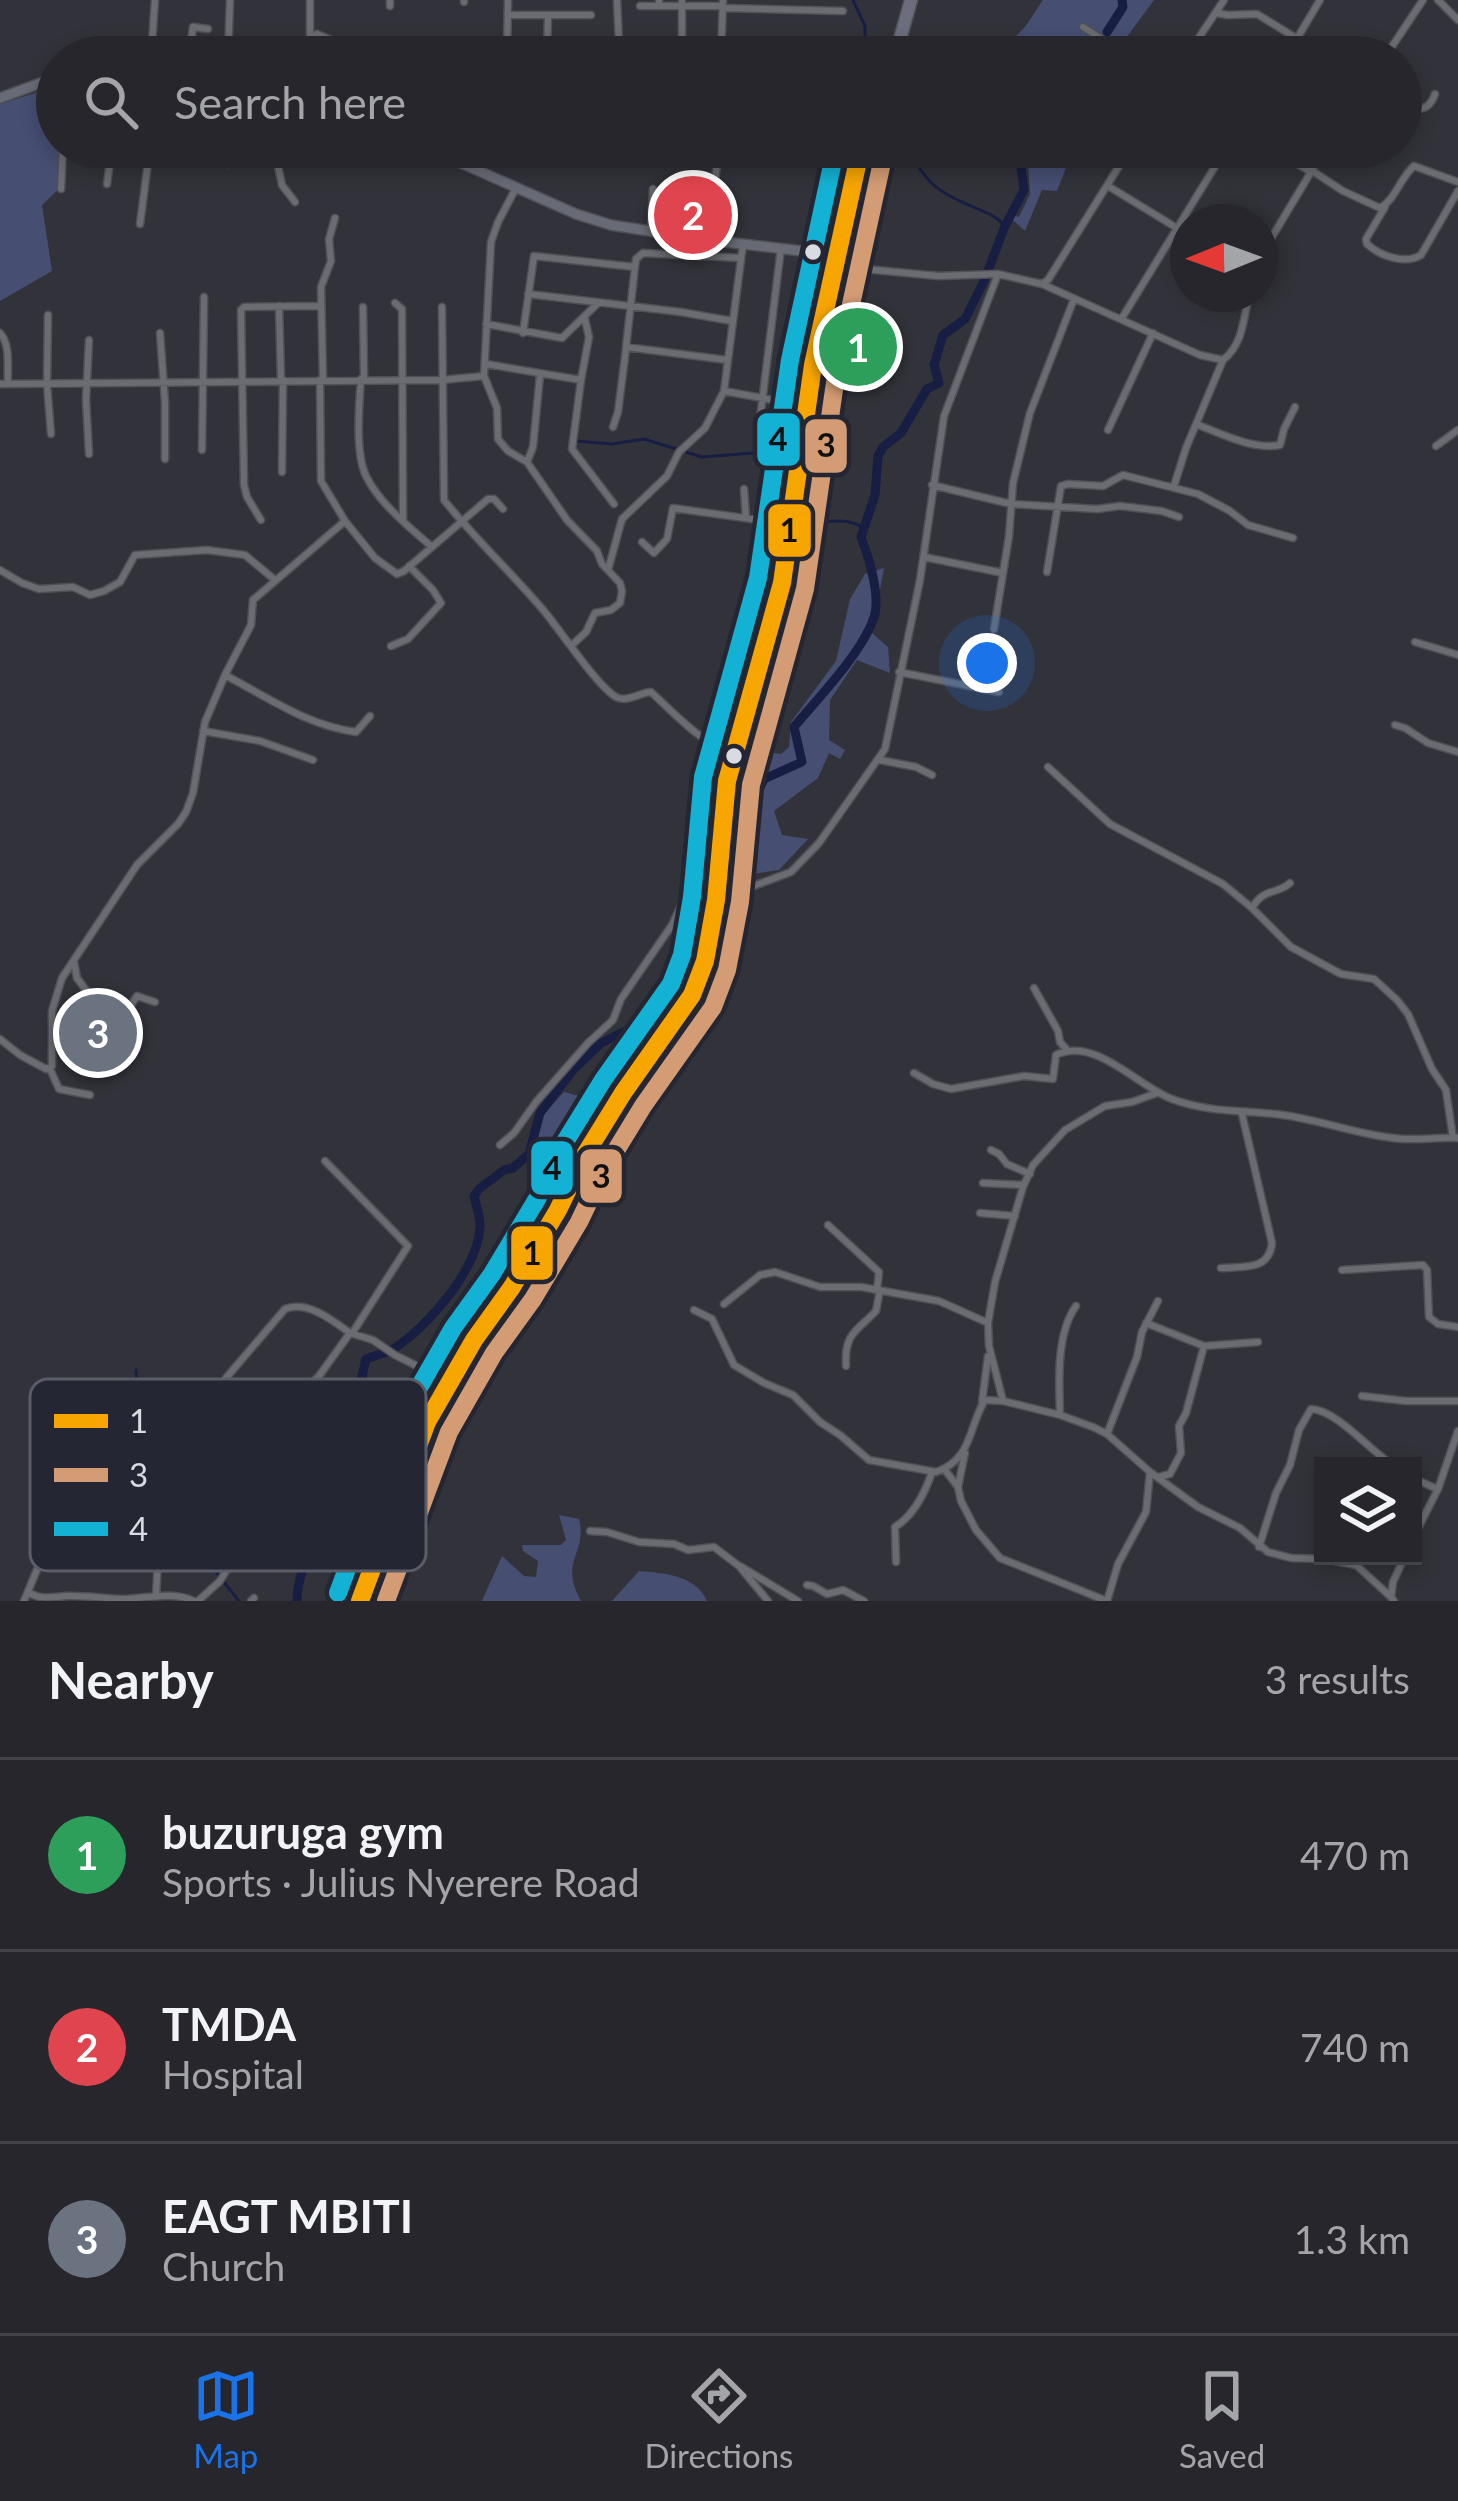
<!DOCTYPE html>
<html lang="en">
<head>
<meta charset="utf-8">
<style>
  body { margin:0; font-family:Lato,sans-serif; background:#323238; color:#f1f3f6 }
  .controls { position:absolute; right:36px; bottom:36px; display:grid; overflow:hidden; border-radius:0px; box-shadow:0 6px 18px #0003 }
  .controls button { width:108px; height:108px; display:grid; place-items:center; padding:0; border:0; border-bottom:3px solid #424348; background:#26262c; color:#f1f3f6; font:60px sans-serif }
  .compass { position:absolute; left:1170px; top:204px; width:108px; height:108px; border-radius:50%; background:#26262c; box-shadow:0 6px 18px #0003; rotate:269deg }
  .you { position:absolute; left:987px; top:663px; width:42px; height:42px; margin:-30px; border:9px solid #fff; border-radius:50%; background:#1a73e8; box-shadow:0 0 0 18px #1a73e833 }
  .badge { display:grid; place-items:center; width:78px; height:78px; border-radius:50%; background:#1a73e8; color:#fff; font-size:39px; font-weight:700 }
  .pin { position:absolute; translate:-50% -50%; border:6px solid #fff; box-shadow:0 3px 12px #0006 }
  .list { margin:0; padding:0; list-style:none }
  h2 { display:flex; justify-content:space-between; align-items:center; height:156px; margin:0; padding:0 48px; font-size:51px }
  h2 small { font-size:39px; font-weight:400; color:#a4a5a9 }
  .list li { display:grid; grid-template-columns:78px 1fr auto; gap:36px; align-items:center; box-sizing:border-box; height:192px; padding:0 48px; border-top:3px solid #424348 }
  .list b { display:block; font-size:45px; white-space:nowrap }
  .list p { margin:0; font-size:39px; white-space:nowrap; color:#a4a5a9 }
  .list em { font-size:39px; font-style:normal; color:#a4a5a9 }
  .icon { flex:none; width:66px; height:66px; fill:none; stroke:currentColor; stroke-width:2; stroke-linecap:round; stroke-linejoin:round }
  .map { position:relative; flex:none; width:1458px; height:1601px; overflow:hidden }
  .search { position:absolute; background:#26262c; box-shadow:0 6px 18px #0003; left:36px; right:36px; top:36px; height:132px; display:flex; align-items:center; gap:30px; box-sizing:border-box; padding:0 42px; border-radius:66px; color:#a4a5a9; font-size:45px }
  .sheet { height:732px; background:#26262c }
  nav { display:flex; justify-content:space-around; align-items:center; box-sizing:border-box; height:168px; border-top:3px solid #424348; background:#26262c; font-size:33px; color:#a4a5a9 }
  nav a { display:grid; justify-items:center; gap:6px }
  nav .on { color:#1a73e8 }
  .map>svg:first-child { display:block }
  .green { fill:#464e72 }
  .lines { fill:none; stroke-linecap:round; stroke-linejoin:round }
  .stream { stroke:#181d43; stroke-width:3 }
  .river { stroke:#181d43; stroke-width:9 }
  .minor-casing { stroke:#505157; stroke-width:9 }
  .major-casing { stroke:#505157; stroke-width:12 }
  .highway-casing { stroke:#505157; stroke-width:15 }
  .minor { stroke:#6b6c71; stroke-width:6 }
  .major { stroke:#686a76; stroke-width:9 }
  .highway { stroke:#6c6e7d; stroke-width:12 }
  .bus-1-casing { stroke:#242733; stroke-width:27 }
  .bus-2-casing { stroke:#242733; stroke-width:27 }
  .bus-3-casing { stroke:#242733; stroke-width:27 }
  .bus-1 { stroke:#f7a600; stroke-width:18 }
  .bus-2 { stroke:#d39c74; stroke-width:18 }
  .bus-3 { stroke:#13b2d5; stroke-width:18 }
  .bus-dot { fill:#d9dbe3; stroke:#242733; stroke-width:4.5 }
  .key { fill:#242733; stroke:#5a5d68; stroke-width:3 }
  .key-label { font-size:33px; fill:#d9dbe3 }
  .line-badge { stroke:#242733; stroke-width:4.5 }
  .pale-badge-label { font-size:33px; text-anchor:middle; font-weight:bold; fill:#111 }
</style>
</head>
<body>
<div class="map">
<svg width="1458" height="1601" viewBox="0 0 1458 1601">
  <rect width="100%" height="100%" fill="#32333a"/>
  <path class="green" d="M1043 0H1154L1112 57H995L1025 27Z
    M57 86V147H64L63 185 42 205 52 271 0 301V104Z
    M1027 147H1074L1057 191 1042 190 1025 231 1005 213 1019 217 1030 194Z
    M884 568 872 633 888 647 890 673 857 660 830 700 829 740 845 750 840 759 829 753 818 778 774 811 782 835 808 839 779 870 726 878V831L740 803 747 801 757 780 745 766 749 749 781 754 789 747 791 722 836 661 850 599 865 574Z
    M564 1092 579 1096 570 1108 594 1123 575 1161 536 1143 543 1115Z
    M559 1515 579 1519C588 1555 558 1559 581 1601H482L502 1556 524 1576 536 1577 538 1561 523 1551 522 1545H561L566 1540Z
    M639 1571C664 1573 696 1575 707 1601H612Z"/>
  <g class="lines">
    <path class="stream" d="M853 0 865 26V40L871 57
      M909 147C923 181 937 192 971 206 984 212 996 215 1005 226
      M576 441 612 444 644 439 702 457 753 453 784 476 787 500
      M801 506 807 518C830 527 839 514 864 528
      M136 1370 137 1391C194 1426 184 1489 202 1545 210 1567 225 1583 239 1601"/>
    <path class="river" d="M1107 32 1123 7 1122 0
      M1047 57 1058 48 1079 56 1096 41
      M297 1601C297 1577 308 1552 325 1535V1517L321 1501 327 1493 325 1484 340 1462 353 1404 363 1381 362 1376 366 1359C376 1355 385 1354 393 1349 428 1327 479 1268 480 1225 480 1216 476 1205 474 1196L479 1189 504 1170 513 1168 529 1154 540 1113 573 1070 601 1043 634 1027 667 996 673 968 694 915 704 869 730 840 739 818 752 805 764 779 802 762 794 727C818 698 860 655 873 620 882 599 869 558 861 537L875 495 878 456 883 447 901 433 927 389 939 383 934 365 943 335 965 319 984 281 1005 226 1024 190 1021 167 1024 158 1019 147"/>
    <g class="minor-casing">
      <path id="minor" d="M617 0 619 43 721 46
        M1438 0 1458 20
        M464 2V0
        M390 6V0
        M640 6H659V0
        M659 6H723
        M722 8 843 11
        M1216 13 1228 15 1257 14 1327 57
        M508 15H591
        M1083 27 1130 57
        M310 35V0
        M566 44 617 42
        M721 44 750 46
        M151 57 155 0
        M189 57 193 27 208 29
        M228 57 230 0
        M306 57 309 41 317 34 370 57
        M386 57 393 52
        M507 57 508 0
        M547 57 548 15
        M682 57V0
        M721 57 723 0
        M1186 57 1224 0
        M1286 57 1320 0
        M1385 57 1423 0
        M1401 99C1414 111 1428 114 1435 94
        M274 147 282 185 295 202
        M1269 147 1311 172
        M190 155 191 147
        M229 164 230 147
        M477 170 488 147
        M1311 170 1343 191 1380 208C1396 199 1400 178 1414 166L1458 182
        M107 184 112 147
        M1108 186 1177 228
        M61 189 63 147
        M1385 207 1366 239 1367 244C1380 256 1405 265 1421 255L1458 191
        M140 224 150 147
        M651 232 653 189
        M708 240 719 147
        M1260 257 1326 147
        M834 266 938 276 998 274 1042 284 1048 280 1131 147
        M635 267 636 259 643 253 741 258
        M1042 284 1200 355 1223 360C1243 345 1244 317 1249 294
        M528 294 681 312 732 321
        M395 303 402 309 403 519
        M279 306 281 380
        M363 307 364 379
        M442 307 444 500C475 539 512 573 544 611 560 630 598 687 616 697 627 703 641 692 651 692 676 715 700 742 733 754
        M48 315 47 384 51 434
        M1122 318 1227 147
        M486 324 562 338 597 304
        M0 333C11 345 7 368 8 384
        M160 333 165 402V459
        M523 333 534 256 635 267 626 347 727 360
        M486 364 581 380 572 449 614 504
        M484 376 497 408 498 439 508 451 527 462 567 520 597 551 602 564 620 583 622 591 620 603 611 610 595 613 586 632 571 646
        M361 379C359 405 355 453 366 476 379 503 409 527 432 547
        M323 380 321 287 331 261 329 239 335 218
        M581 380 589 337 585 319
        M0 384 441 380 484 376 491 242 498 222 516 188
        M724 391 806 406
        M1196 424C1222 434 1253 450 1280 445L1284 429 1295 407
        M613 427 618 412 626 349
        M759 427 781 248
        M1108 430 1153 333
        M1436 446 1458 430
        M202 450 204 297
        M89 454 86 400 89 340
        M527 462 533 447 540 375
        M282 472 283 380
        M932 485 1011 504 1097 509 1120 506 1162 511 1179 517
        M1174 486 1186 448 1223 360
        M744 489 746 518
        M261 520 247 497 244 485 241 310 244 307 321 306
        M345 521 375 558 397 574 404 571 488 499H494L503 509
        M642 542 654 553 667 539 673 508 787 524
        M924 557 1003 573
        M0 570 22 583 39 589 73 587 90 595 104 591 120 582 135 555 207 550 245 555 275 580
        M608 570 622 519 667 476 679 452 705 428 724 391 743 244
        M1047 572 1061 486 1068 484 1103 486 1123 475 1198 494 1230 511 1248 525 1293 538
        M994 629 1009 536 1013 483 1030 413 1074 299
        M1415 642 1458 655
        M391 646 408 639 441 603 433 590 409 566
        M899 672 999 692
        M225 675C269 698 306 725 356 732L370 716
        M1395 725 1405 728 1428 743 1458 752
        M203 731 260 741 313 760
        M880 760 916 767 932 775
        M1048 767 1110 824 1223 884 1252 908 1291 947 1341 974 1374 979 1397 1000 1408 1014 1432 1069 1446 1090 1453 1138
        M716 900 791 872 819 843 885 749 920 580 944 416 998 274
        M1252 908C1264 887 1277 895 1290 883
        M74 962 77 978 88 993 101 996 123 1010 129 1008 137 996 155 1002
        M1034 988 1058 1031 1060 1042 1067 1050
        M0 1039 20 1055 46 1069 52 1066V1011L62 978 137 865 178 824 186 812 193 793 205 722 225 675 251 625 253 600 345 521 321 481 320 380
        M50 1069 59 1089 90 1095
        M914 1073 933 1084 951 1089 1024 1076 1053 1079 1056 1055C1095 1036 1137 1086 1172 1099 1209 1113 1245 1110 1283 1115 1320 1120 1356 1134 1393 1138 1414 1141 1436 1137 1458 1138
        M588 1089 601 1123
        M500 1145 514 1133 536 1102 588 1043 613 1020 621 999 672 925 706 853 720 749
        M991 1150 999 1154 1007 1164 1030 1174
        M325 1161 408 1246 353 1332
        M983 1183 1024 1185
        M980 1213 1015 1216
        M828 1225 879 1272 877 1290
        M1221 1268C1244 1266 1269 1271 1272 1243L1242 1114
        M1342 1270 1423 1265 1427 1270 1429 1317 1438 1324 1458 1327
        M724 1304 760 1275 775 1272 820 1287H861L939 1301 988 1323
        M694 1310 712 1319 734 1365 764 1383 793 1395 820 1422 840 1435 869 1460 936 1472C973 1459 968 1427 985 1400L1003 1401 1060 1415 1093 1427 1107 1434 1150 1472 1198 1507 1240 1528 1268 1552 1291 1558 1325 1559 1356 1565 1391 1597
        M1146 1323 1204 1346 1258 1342
        M846 1366C844 1333 857 1331 876 1311L880 1290
        M1362 1396 1406 1401H1458
        M1003 1401 989 1346 988 1323 995 1282 1023 1187 1033 1165 1065 1130 1105 1106 1132 1102 1157 1093
        M982 1402 988 1356
        M1060 1415C1059 1381 1056 1334 1076 1306
        M1107 1434 1137 1357 1142 1332 1158 1301
        M1354 1466 1361 1462 1378 1465 1388 1462
        M945 1470 958 1487 961 1501 976 1530 1000 1558 1107 1601
        M232 1477 257 1468 275 1449 296 1418 305 1390 319 1376 350 1333 373 1340 395 1355 447 1381
        M1158 1477 1170 1474 1181 1453 1179 1426 1186 1413 1204 1346
        M1413 1478 1437 1489
        M958 1487 965 1453
        M590 1531 607 1532 639 1542 674 1544 688 1550 714 1547 739 1566 768 1601
        M1413 1538 1438 1489 1458 1431
        M1259 1547 1276 1493 1290 1465 1299 1430 1311 1409C1337 1410 1370 1451 1394 1466
        M393 1555 437 1434 427 1422
        M896 1562 895 1527C914 1515 925 1493 932 1472
        M740 1566 798 1601
        M807 1585 813 1586 827 1594 843 1590 864 1601
        M29 1593C42 1600 52 1597 67 1596 87 1595 106 1599 126 1599 150 1598 172 1591 194 1601
        M156 1596 158 1560 174 1483 180 1474 200 1468 213 1399 226 1378 285 1309C307 1300 332 1320 350 1333
        M24 1601 46 1548 80 1494 101 1441
        M198 1601 220 1581 252 1529 262 1498
        M251 1601 254 1598
        M1107 1601 1118 1564 1146 1512 1150 1472
        M1394 1601 1391 1597 1393 1582 1405 1556"/>
    </g>
    <g class="major-casing">
      <path id="major" d="M0 98 57 77
        M425 147 576 214 611 225 708 240 836 255"/>
    </g>
    <g class="highway-casing">
      <path id="highway" d="M895 57 911 0
        M360 1601 427 1422 474 1340 512 1287 558 1210 583 1158 623 1093 692 995 705 961 716 900 727 781 782 583 813 365 850 188 861 147"/>
    </g>
    <use href="#minor" class="minor"/>
    <use href="#major" class="major"/>
    <use href="#highway" class="highway"/>
    <g class="bus-1-casing">
      <path id="bus-1" d="M360 1601 427 1422 474 1340 512 1287 558 1210 583 1158 623 1093 692 995 705 961 716 900 727 781 782 583 813 365 861 147"/>
    </g>
    <g class="bus-2-casing">
      <path id="bus-2" d="M386 1601 449 1432 494 1353 533 1299 579 1222 604 1170 643 1106 713 1007 727 970 740 902 751 785 805 589 837 369 884 153"/>
    </g>
    <g class="bus-3-casing">
      <path id="bus-3" d="M338 1593 406 1410 453 1328 492 1274 537 1199 563 1145 603 1080 671 984 682 955 692 897 703 777 758 578 790 360 836 147"/>
    </g>
    <use href="#bus-1" class="bus-1"/>
    <use href="#bus-2" class="bus-2"/>
    <use href="#bus-3" class="bus-3"/>
  </g>
  <g class="bus-dot">
    <circle cx="813" cy="252" r="10"/>
    <circle cx="734" cy="756" r="10"/>
  </g>
  <rect x="30" y="1379" width="396" height="192" rx="18" class="key"/>
  <rect x="54" y="1414" width="54" height="14" fill="#f7a600"/>
  <rect x="54" y="1468" width="54" height="14" fill="#d39c74"/>
  <rect x="54" y="1522" width="54" height="14" fill="#13b2d5"/>
  <g class="key-label">
    <text x="129" y="1433">1</text>
    <text x="129" y="1487">3</text>
    <text x="129" y="1541">4</text>
  </g>
  <g class="line-badge">
    <rect x="755" y="411" width="47" height="57" rx="12" fill="#13b2d5"/>
    <rect x="803" y="417" width="46" height="58" rx="12" fill="#d39c74"/>
    <rect x="766" y="502" width="47" height="57" rx="12" fill="#f7a600"/>
    <rect x="529" y="1139" width="46" height="58" rx="12" fill="#13b2d5"/>
    <rect x="578" y="1147" width="46" height="58" rx="12" fill="#d39c74"/>
    <rect x="509" y="1224" width="46" height="58" rx="12" fill="#f7a600"/>
  </g>
  <g class="pale-badge-label">
    <text x="778" y="451">4</text>
    <text x="826" y="457">3</text>
    <text x="789" y="542">1</text>
    <text x="552" y="1180">4</text>
    <text x="601" y="1188">3</text>
    <text x="532" y="1265">1</text>
  </g>
</svg>
<div class="controls">
<button><svg class="icon" aria-label="layers" viewBox="0 0 24 24"><path d="M12 4l9 5-9 5-9-5zM3 14l9 5 9-5"/></svg></button>
</div>
<svg class="compass" viewBox="-18 -18 36 36"><path d="M0-13l5 13h-10z" fill="#e53935"/><path d="M0 13l5-13h-10z" fill="#a4a5a9"/></svg>
<div class="you"></div>
<div class="pin badge" style="left:858px;top:347px;background:#2e9e5b">1</div>
<div class="pin badge" style="left:693px;top:215px;background:#e0444e">2</div>
<div class="pin badge" style="left:98px;top:1033px;background:#6b7280">3</div>
<div class="search"><svg class="icon" aria-label="search" viewBox="0 0 24 24"><circle cx="10" cy="10" r="6"/><path d="M15 15l6 6"/></svg>Search here</div>
</div>
<section class="sheet">
<h2>Nearby<small>3 results</small></h2>
<ul class="list">
<li><span class="badge" style="background:#2e9e5b">1</span><div><b>buzuruga gym</b><p>Sports · Julius Nyerere Road</p></div><em>470 m</em></li>
<li><span class="badge" style="background:#e0444e">2</span><div><b>TMDA</b><p>Hospital</p></div><em>740 m</em></li>
<li><span class="badge" style="background:#6b7280">3</span><div><b>EAGT MBITI</b><p>Church</p></div><em>1.3 km</em></li>
</ul>
</section>
<nav>
<a class="on"><svg class="icon" aria-label="map" viewBox="0 0 24 24"><path d="M3 6l6-2 6 2 6-2v14l-6 2-6-2-6 2zM9 4v14M15 6v14"/></svg>Map</a>
<a><svg class="icon" aria-label="directions" viewBox="0 0 24 24"><path d="M12 3l9 9-9 9-9-9zM9 14v-3h6M13 9l2 2-2 2"/></svg>Directions</a>
<a><svg class="icon" aria-label="saved" viewBox="0 0 24 24"><path d="M7 4h10v16l-5-4-5 4z"/></svg>Saved</a>
</nav>
</body>
</html>
